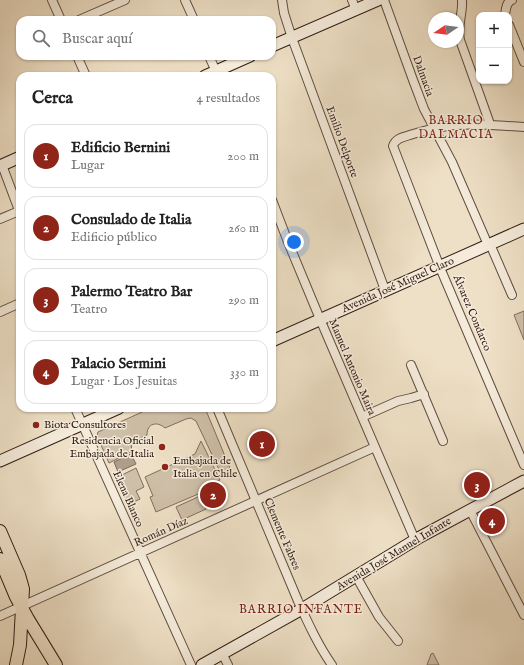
<!DOCTYPE html>
<html lang="es">
<head>
<meta charset="utf-8">
<style>
  body { margin:0; font-family:"IM FELL English",serif; background:#f2f2f2; color:#222 }
  .controls { position:absolute; right:12px; top:12px; display:grid; overflow:hidden; border-radius:8px; box-shadow:0 1px 3px #0004 }
  .controls button { width:36px; height:36px; display:grid; place-items:center; padding:0; border:0; border-bottom:1px solid #e0e0e0; background:#fff; color:#222; font:20px sans-serif }
  .compass { position:absolute; left:428px; top:12px; width:36px; height:36px; border-radius:50%; background:#fff; box-shadow:0 1px 3px #0004; rotate:257deg }
  .you { position:absolute; left:294px; top:242px; width:14px; height:14px; margin:-10px; border:3px solid #fff; border-radius:50%; background:#1a73e8; box-shadow:0 0 0 6px #1a73e833 }
  .badge { display:grid; place-items:center; width:26px; height:26px; border-radius:50%; background:#8f2418; color:#fff; font-size:13px; font-weight:700 }
  .pin { position:absolute; translate:-50% -50%; border:2px solid #fff; box-shadow:0 1px 4px #0006 }
  .list { margin:0; padding:0; list-style:none }
  h2 { display:flex; justify-content:space-between; align-items:center; height:52px; margin:0; padding:0 16px; font-size:17px }
  h2 small { font-size:13px; font-weight:400; color:#767676 }
  .list li { display:grid; grid-template-columns:26px 1fr auto; gap:12px; align-items:center; box-sizing:border-box; height:64px; margin:0 8px 8px; padding:0 8px; border:1px solid #e0e0e0; border-radius:12px }
  .list b { display:block; font-size:15px; white-space:nowrap }
  .list p { margin:0; font-size:13px; white-space:nowrap; color:#767676 }
  .list em { font-size:13px; font-style:normal; color:#767676 }
  .icon { flex:none; width:22px; height:22px; fill:none; stroke:currentColor; stroke-width:2; stroke-linecap:round; stroke-linejoin:round }
  .map { position:relative; flex:none; width:524px; height:665px; overflow:hidden }
  .search { position:absolute; background:#fff; box-shadow:0 1px 3px #0004; left:16px; top:16px; width:260px; height:44px; display:flex; align-items:center; gap:10px; box-sizing:border-box; padding:0 14px; border-radius:12px; color:#767676; font-size:15px }
  .panel { position:absolute; background:#fff; box-shadow:0 1px 3px #0004; left:16px; top:72px; width:260px; height:340px; border-radius:12px }
  .map>svg:first-child { display:block }
  .green { fill:#cebfa8; stroke:#806e5e }
  .water { fill:#ae9d8a; stroke:#7c695b }
  .lines { fill:none; stroke-linecap:round; stroke-linejoin:round }
  .street-casing { stroke:#614d41; stroke-width:10 }
  .secondary-casing { stroke:#321c15; stroke-width:13 }
  .primary-casing { stroke:#321c15; stroke-width:14 }
  .street { stroke:#f4ebda; stroke-width:8 }
  .secondary { stroke:#f4ebda; stroke-width:11 }
  .primary { stroke:#eee0c6; stroke-width:12 }
  .poi-dot { fill:#8f2418; stroke:#f4ebda; stroke-width:1.5 }
  .labels { text-anchor:middle; dominant-baseline:central; stroke-width:3; stroke-linejoin:round; paint-order:stroke }
  .street-label { font-size:11px; fill:#321c15; stroke:#f4ebda }
  .poi-label { font-size:11px; fill:#321c15; stroke:#f4ebda; text-anchor:start }
  .neighbourhood-label { font-size:12px; letter-spacing:1px; fill:#7a1f14; stroke:#f4ebda }
</style>
</head>
<body>
<div class="map">
<svg width="524" height="665" viewBox="0 0 524 665">
  <rect width="100%" height="100%" fill="#eee0c6"/>
  <filter id="stains"><feTurbulence type="fractalNoise" baseFrequency=".005" numOctaves="4"/><feColorMatrix values="0 0 0 0 .2 0 0 0 0 .09 0 0 0 0 .02 0 0 0 .5 -.17"/></filter>
  <radialGradient id="worn" r=".72"><stop offset=".6" stop-color="#630" stop-opacity="0"/><stop offset="1" stop-color="#630" stop-opacity=".3"/></radialGradient>
  <path class="green" d="M524 311V340L514 315Z
    M151 408H205L232 473 223 478 196 421 191 418 186 419 165 428C157 421 147 423 147 435L132 442 131 452 109 463 97 436 98 432Z
    M201 441 220 480 202 488 203 492 156 512 150 497 153 496 145 477 195 454Z
    M136 468 144 487 136 491 140 499 128 505 116 478Z
    M200 496 206 509 182 520 176 507Z
    M433 653 439 665H427L431 654Z"/>
  <path class="water" d="M131 454 136 464 118 472 114 462Z"/>
  <g class="lines">
    <g class="street-casing">
      <path id="street" d="M52 0 61 20
        M185 0 194 20
        M282 0 284 13 292 38 385 290
        M352 0 356 10
        M384 0 413 80 424 109 452 162 488 245
        M462 0C463 14 457 25 460 40L490 124
        M505 15C506 9 506 2 512 0
        M79 20 125 0
        M509 25 524 62
        M77 56 86 76
        M209 56 218 76
        M524 127C501 126 479 123 456 125 441 126 427 130 413 134 405 137 396 137 393 146L441 270 524 465
        M2 165 20 213
        M272 200 288 242 320 319 415 540
        M0 219 19 211
        M490 244 512 295
        M0 312 20 303
        M411 365 443 441
        M75 408 191 665
        M217 408 298 601C308 623 318 645 332 665
        M362 417 398 401 411 398 424 394
        M470 510 524 615
        M356 576 379 617 398 641
        M0 616 375 447
        M222 653 228 665"/>
    </g>
    <g class="secondary-casing">
      <path id="secondary" d="M272 46 378 0
        M205 76 250 56
        M0 166 20 157
        M272 341 524 229
        M0 461 119 408
        M202 665 302 609 420 537 524 481"/>
    </g>
    <g class="primary-casing">
      <path id="primary" d="M0 531 19 575 23 589 20 645 16 665
        M0 559 16 597 28 619 56 665"/>
    </g>
    <use href="#street" class="street"/>
    <use href="#secondary" class="secondary"/>
    <use href="#primary" class="primary"/>
  </g>
  <g class="poi-dot">
    <circle cx="36" cy="425" r="4"/>
    <circle cx="162" cy="447" r="4"/>
    <circle cx="165" cy="467" r="4"/>
  </g>
  <g class="labels">
    <g class="street-label">
      <text transform="translate(423 76) rotate(70)">Dalmacia</text>
      <text transform="translate(342 142) rotate(70)">Emilio Delporte</text>
      <text transform="translate(398 285) rotate(-24)">Avenida José Miguel Claro</text>
      <text transform="translate(472 313) rotate(67)">Álvarez Condarco</text>
      <text transform="translate(352 367) rotate(67)">Manuel Antonio Maira</text>
      <text transform="translate(128 499) rotate(66)">Elena Blanco</text>
      <text transform="translate(161 532) rotate(-24)">Román Díaz</text>
      <text transform="translate(282 534) rotate(67)">Clemente Fabres</text>
      <text transform="translate(394 554) rotate(-31)">Avenida José Manuel Infante</text>
    </g>
    <g class="poi-label">
      <text x="44" y="425">Biota Consultores</text>
      <text x="154" y="441" text-anchor="end">Residencia Oficial<tspan x="154" dy="13">Embajada de Italia</tspan></text>
      <text x="173" y="461">Embajada de<tspan x="173" dy="13">Italia en Chile</tspan></text>
    </g>
    <g class="neighbourhood-label">
      <text x="456" y="120">BARRIO<tspan x="456" dy="14">DALMACIA</tspan></text>
      <text x="301" y="609">BARRIO INFANTE</text>
    </g>
  </g>
  <rect width="100%" height="100%" filter="url(#stains)"/>
  <rect width="100%" height="100%" fill="url(#worn)"/>
</svg>
<div class="controls">
<button>+</button>
<button>−</button>
</div>
<svg class="compass" viewBox="-18 -18 36 36"><path d="M0-13l5 13h-10z" fill="#e53935"/><path d="M0 13l5-13h-10z" fill="#767676"/></svg>
<div class="you"></div>
<div class="pin badge" style="left:262px;top:444px">1</div>
<div class="pin badge" style="left:213px;top:495px">2</div>
<div class="pin badge" style="left:477px;top:485px">3</div>
<div class="pin badge" style="left:492px;top:521px">4</div>
<div class="search"><svg class="icon" aria-label="search" viewBox="0 0 24 24"><circle cx="10" cy="10" r="6"/><path d="M15 15l6 6"/></svg>Buscar aquí</div>
<section class="panel">
<h2>Cerca<small>4 resultados</small></h2>
<ul class="list">
<li><span class="badge">1</span><div><b>Edificio Bernini</b><p>Lugar</p></div><em>200 m</em></li>
<li><span class="badge">2</span><div><b>Consulado de Italia</b><p>Edificio público</p></div><em>260 m</em></li>
<li><span class="badge">3</span><div><b>Palermo Teatro Bar</b><p>Teatro</p></div><em>290 m</em></li>
<li><span class="badge">4</span><div><b>Palacio Sermini</b><p>Lugar · Los Jesuitas</p></div><em>330 m</em></li>
</ul>
</section>
</div>
</body>
</html>
